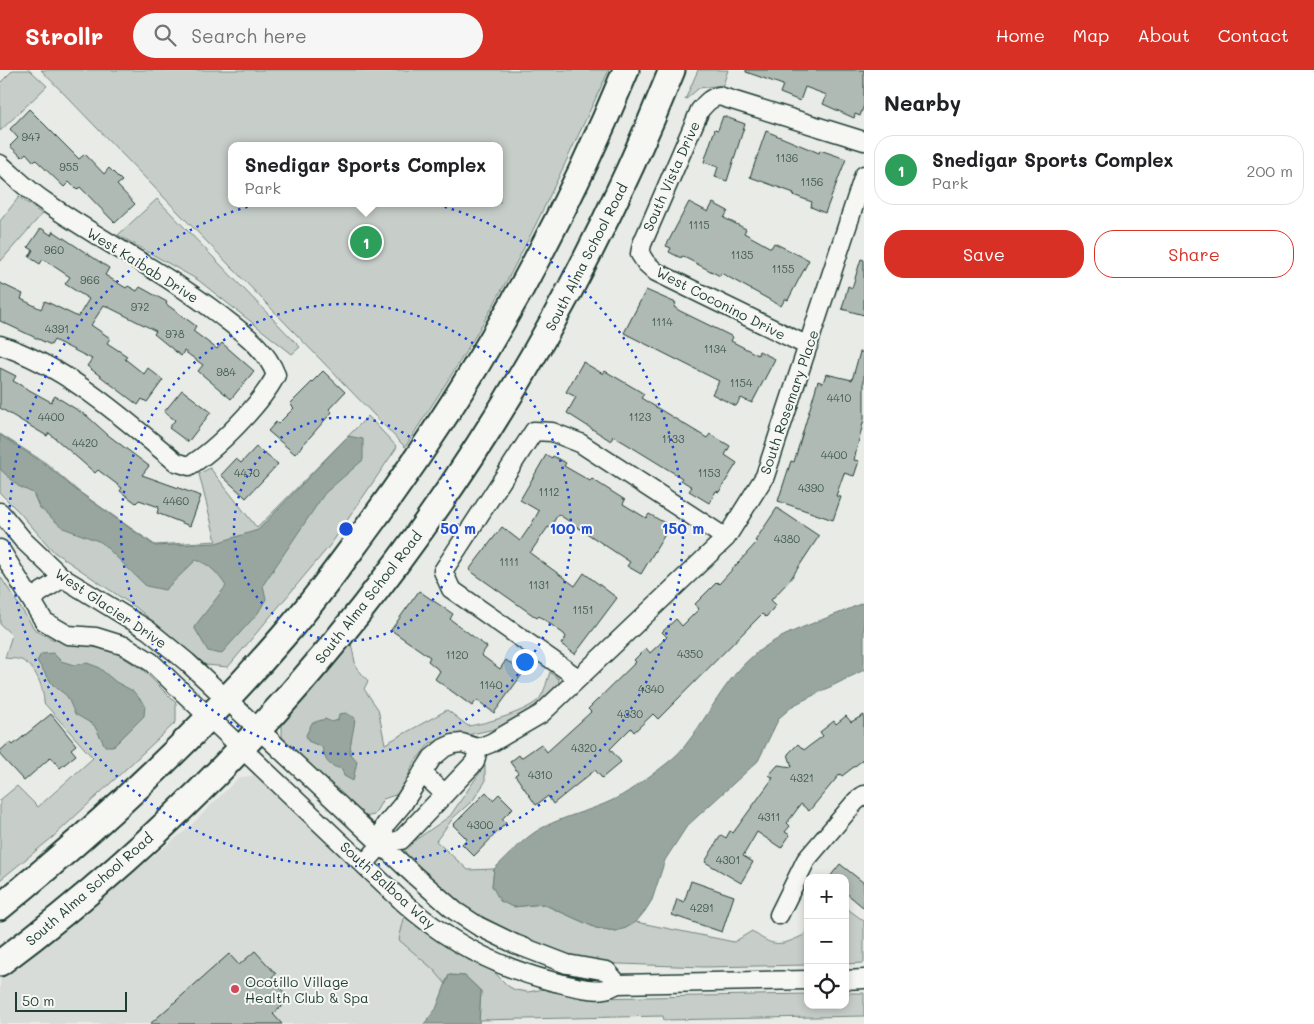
<!DOCTYPE html>
<html lang="en">
<head>
<meta charset="utf-8">
<style>
  body { margin:0; font-family:Mali,sans-serif; background:#f6f6f6; color:#202124 }
  .controls { position:absolute; right:15px; bottom:15px; display:grid; overflow:hidden; border-radius:10px; box-shadow:0 2px 8px #0003 }
  .controls button { width:45px; height:45px; display:grid; place-items:center; padding:0; border:0; border-bottom:1px solid #e0e0e0; background:#fff; color:#202124; font:25px sans-serif }
  .scale { position:absolute; left:15px; bottom:12px; width:112px; box-sizing:border-box; padding-left:5px; border:2px solid #1f3d34; border-top:0; font-size:14px; line-height:18px; white-space:nowrap; color:#1f3d34; -webkit-text-stroke:4px #f6f6f2; paint-order:stroke }
  .you { position:absolute; left:524px; top:591px; width:18px; height:18px; margin:-12px; border:4px solid #fff; border-radius:50%; background:#1a73e8; box-shadow:0 0 0 8px #1a73e833 }
  .badge { display:grid; place-items:center; width:32px; height:32px; border-radius:50%; background:#d93025; color:#fff; font-size:16px; font-weight:700 }
  .pin { position:absolute; translate:-50% -50%; border:2px solid #fff; box-shadow:0 1px 5px #0006 }
  .popup { position:absolute; left:228px; top:72px; width:275px; height:65px; box-sizing:border-box; display:grid; place-content:center; border-radius:10px; background:#fff; filter:drop-shadow(0 1px 4px #0005); font-size:16px; white-space:nowrap; color:#757577 }
  .popup b { font-size:19px; color:#202124 }
  .popup::after { content:''; position:absolute; left:50%; top:100%; margin-left:-10px; border:10px solid transparent; border-top-color:#fff }
  .list { margin:0; padding:0; list-style:none }
  h2 { display:flex; justify-content:space-between; align-items:center; height:65px; margin:0; padding:0 20px; font-size:21px }
  h2 small { font-size:16px; font-weight:400; color:#757577 }
  .list li { display:grid; grid-template-columns:32px 1fr auto; gap:15px; align-items:center; box-sizing:border-box; height:70px; margin:0 10px 10px; padding:0 10px; border:1px solid #e0e0e0; border-radius:20px }
  .list b { display:block; font-size:19px; white-space:nowrap }
  .list p { margin:0; font-size:16px; white-space:nowrap; color:#757577 }
  .list em { font-size:16px; font-style:normal; color:#757577 }
  .actions { display:flex; gap:10px; padding:15px 20px }
  .actions a { flex:1; padding:11px 0; border:1px solid #d93025; border-radius:20px; text-align:center; font-size:18px; color:#d93025 }
  .actions .main { background:#d93025; color:#fff }
  .icon { flex:none; width:28px; height:28px; fill:none; stroke:currentColor; stroke-width:2; stroke-linecap:round; stroke-linejoin:round }
  .map { position:relative; flex:none; width:864px; height:954px; overflow:hidden }
  header { display:flex; align-items:center; gap:30px; box-sizing:border-box; height:70px; padding:0 25px; background:#d93025; color:#fff }
  header strong { font-size:24px }
  nav { display:flex; gap:28px; margin-inline-start:auto; font-size:18px }
  .search { width:350px; height:45px; background:#f6f6f6; display:flex; align-items:center; gap:12px; box-sizing:border-box; padding:0 18px; border-radius:28px; color:#757577; font-size:19px }
  main { display:flex }
  aside { flex:1; background:#fff }
  .map>svg:first-child { display:block }
  .built { fill:#d8dcd8 }
  .green { fill:#c7cec9; stroke:#73867e; fill-rule:evenodd }
  .water { fill:#99a6a0; stroke:#687c75 }
  .building { fill:#b0bab5; stroke:#1f3d34 }
  .lines { fill:none; stroke-linecap:round; stroke-linejoin:round }
  .minor-casing { stroke:#1f3d34; stroke-width:21 }
  .secondary-casing { stroke:#1f3d34; stroke-width:29 }
  .minor { stroke:#f6f6f2; stroke-width:18 }
  .secondary { stroke:#f6f6f2; stroke-width:25 }
  .ring { fill:none; stroke:#1d4ed8; stroke-width:2.5; stroke-dasharray:2.5 5 }
  .poi-dot { fill:#d1495b; stroke:#f6f6f2; stroke-width:2 }
  .labels { text-anchor:middle; dominant-baseline:central; stroke-width:4; stroke-linejoin:round; paint-order:stroke }
  .number-label { font-size:11px; fill:#435c54 }
  .street-label { font-size:14px; fill:#1f3d34; stroke:#f6f6f2 }
  .poi-label { font-size:14px; fill:#1f3d34; stroke:#f6f6f2; text-anchor:start }
  .centre { fill:#1d4ed8; stroke:#f6f6f2; stroke-width:2.5 }
  .ring-label { font-size:15px; text-anchor:middle; font-weight:bold; fill:#1d4ed8; stroke:#f6f6f2; stroke-width:4; stroke-linejoin:round; paint-order:stroke }
</style>
</head>
<body>
<header>
<strong>Strollr</strong>
<div class="search"><svg class="icon" aria-label="search" viewBox="0 0 24 24"><circle cx="10" cy="10" r="6"/><path d="M15 15l6 6"/></svg>Search here</div>
<nav><a>Home</a><a>Map</a><a>About</a><a>Contact</a></nav>
</header>
<main>
<div class="map">
<svg width="864" height="954" viewBox="0 0 864 954">
  <rect width="100%" height="100%" fill="#e9ebe7"/>
  <filter id="ink" filterUnits="userSpaceOnUse"><feTurbulence type="fractalNoise" baseFrequency=".02" numOctaves="2"/><feDisplacementMap in="SourceGraphic" scale="10" xChannelSelector="R" yChannelSelector="G"/><feConvolveMatrix kernelMatrix="1 2 1 2 8 2 1 2 1" color-interpolation-filters="sRGB"/></filter>
  <g filter="url(#ink)">
    <path class="built" d="M253 705 268 715 405 844 438 871 458 884 436 939 424 954H0V907L186 760 237 709Z"/>
    <path class="green" d="M13 0H30L47 16 0 61V13Z
      M41 0H609C566 90 526 183 474 268 452 305 428 341 405 377ZM232 76H500V133H232Z
      M698 0H728L723 15 699 18 685 30Z
      M19 127 42 144 0 192V151Z
      M157 129 300 277 292 284 198 210 118 165Z
      M368 346 397 377 331 474 228 597 206 595 138 539 54 482 20 443 0 423V364L46 393 78 421 155 475 216 471 199 404 210 398 257 458Z
      M0 506 35 560 52 569 113 581 143 600 176 633V652L53 767 0 810V730L17 716 38 737 93 688 44 633C44 619 36 596 21 590 16 588 10 589 5 588L12 565 0 554Z
      M351 573 356 597 368 611 364 619 378 639 385 674 447 640 468 656C484 654 530 641 540 628 545 621 547 610 550 602L559 609 558 620 539 637 504 657 430 673 413 694 401 723 383 729 374 745 364 747 282 670V652Z
      M485 695V712L473 730 453 748 436 771 468 800 494 799 492 816 513 837 543 834 596 858 616 861 636 852 734 872 752 861C773 878 781 876 804 865L808 857V895L704 897 592 893 568 888 510 861 466 838 408 790 404 778 450 746Z
      M845 837 864 851V893L845 894Z
      M405 844 438 871 494 902 508 916 515 920 528 922 544 919 594 928 808 924V935H845V923H864V946L664 950 663 946 479 950 481 921 465 906 449 905 445 913 433 899 399 870Z"/>
    <path class="water" d="M0 365 45 394 76 420 155 476 216 473 258 460 348 366 363 369V390L325 423 263 515 266 529 258 543 221 584 208 581 194 557 226 516C218 504 210 494 196 490L165 520 146 516 101 472 63 458 39 437 33 423 18 416 0 399Z
      M864 532V600L794 635 779 648 758 691 687 756 665 790 652 830 645 841 636 852 626 858 616 861 596 858 543 834 513 837 500 831 492 816 494 799C508 786 524 768 540 759 571 742 603 740 633 718 648 707 673 691 684 677 709 646 724 610 755 584 787 558 829 550 864 532Z
      M53 583 61 591 74 595 87 593 98 597 116 612 133 621 145 635 144 646 114 676H105L94 655 75 644 67 626 53 615 37 591 41 584Z
      M346 643 355 648C354 661 350 671 350 683L357 691 353 711 344 706 342 699C326 695 326 691 322 677L308 671 306 665 312 653 325 649 332 652 338 650 339 644Z
      M449 905 465 906 481 921 479 954H424L436 939Z"/>
    <path class="building" d="M746 0H864V35L860 46 855 44 854 48 823 34 827 25 805 17 800 31 780 23 783 15 746 2Z
      M29 39 79 89 85 84 104 104 109 98 122 111 117 115 135 134 115 153 80 117 77 120 69 112 64 117 36 90 34 92 26 83 22 87 10 76 18 68 10 59Z
      M723 46 745 54 727 111 715 107 718 97 704 92 715 59 718 60Z
      M766 61 819 83 820 80 846 89 825 143 811 137 812 132 793 125 794 123 750 107Z
      M689 132 708 142 713 133 728 141 724 148 746 159 744 163 771 178 774 173 809 190 788 230 785 229 781 236 721 203 720 206 682 186 681 188 669 182 671 178 666 176Z
      M41 158 51 165 53 161 109 198 105 205 126 218 128 216 137 221 140 217 167 232 166 234 196 256 193 261 217 279 222 273 254 301 231 329 198 301 203 295 184 281 181 286 154 264 156 261 104 235 91 255 110 268 107 273 127 286 125 289 144 304 148 298 163 310 147 332 142 329 138 335 87 296 92 289 54 270 51 275 0 251V213L23 224 21 229 41 239 45 231 78 247 89 229 65 214 70 207 43 189 40 194 29 187 33 180 28 177Z
      M861 189 864 190V245L842 239 848 216 852 218Z
      M646 220 676 233 674 237 680 241 733 267 731 271 758 285 759 281 775 289 752 333 741 328 736 336 712 324 719 311 624 263Z
      M860 282H864V349L854 390 859 391 854 406 844 403 836 426 841 427 833 450 778 431 791 391 794 392 818 311 823 313 826 304 852 310Z
      M583 292 603 304 605 301 636 319 644 324 641 328 707 368 710 364 730 376 725 385 737 393 719 422 716 421 709 433 689 421 692 417 681 410 682 408 625 373 613 366 611 371 567 343 576 327 566 322Z
      M0 298 16 306 13 311 51 332 55 326 87 346 108 365 149 396 142 405 201 426 190 456 157 443 159 437 139 430 136 433 120 421 122 418 98 400 95 403 49 363 47 366 0 338Z
      M323 301 345 322 329 339 332 342 295 384 268 361 276 352 278 354 294 338 290 334Z
      M182 320 211 342 188 372 169 358 175 350 164 342Z
      M256 377 278 394 246 428 221 405 236 389 241 393Z
      M546 385 552 388 553 386 566 393 564 396 590 411 592 409 625 430 623 434 646 448 649 444 670 456 641 504 627 496 630 492 558 444 550 458 548 457 530 483 575 516 584 503 617 528 575 584 561 574 566 567 564 564 539 546 537 548 469 500 502 457 520 471 531 455 539 441 520 430Z
      M777 438 819 466 790 510 771 530 776 535 766 547 762 544 658 649 653 644 634 662 631 658 610 679 621 692 602 708 595 700 553 734 548 726 536 735 515 705 518 703 510 692 519 685 521 688 541 674 547 682 591 642 588 639 636 592 634 590 646 578 650 583 667 567 662 562 676 549 682 556 699 539 695 534 717 512 719 514 757 472 755 471Z
      M419 521 453 544 450 549 487 577 481 585 500 599 506 590 523 603 494 643 477 630 472 636 435 609 440 601 428 591 430 587 391 560Z
      M51 644 76 675 71 679 76 685 60 698 51 687 24 711 0 685V681L10 672 13 675Z
      M864 645V689L842 706 840 704 809 741 801 734 787 753 790 756 785 762 790 765 781 778 757 762 743 786 753 792 741 813 705 792 721 765 726 768 730 761 733 763 773 708 769 705 778 695 792 697 788 684 798 674 804 680 823 666 820 662 834 651 836 654 846 646 851 652Z
      M486 722 493 730 499 724 513 738 502 749 506 753 474 786 462 774 467 769 453 755Z
      M840 794 864 813V838L845 822V808H829Z
      M691 811 734 826 722 862 672 845 677 829 684 832Z
      M255 881 276 904 271 908 290 929 273 944 282 954H150L229 884 239 895Z"/>
    <g class="lines">
      <g class="minor-casing">
        <path id="minor" d="M0 94C14 106 28 120 44 131 101 171 164 202 220 245 242 262 266 278 276 305 262 333 216 380 189 396L176 392C122 347 67 297 0 275
          M808 276 656 202 646 193 640 184 642 174 700 40C706 33 710 28 719 26L864 71
          M0 442 23 470 63 508 148 560 187 592 415 806 455 841 478 856 515 874 567 894 607 901 618 914
          M0 479 44 551 68 565 96 567 125 576 151 592 402 831C446 871 494 896 551 911 565 914 591 922 604 919 609 919 614 915 618 914L808 910
          M33 532 38 524 63 508
          M578 608 451 519 443 501 534 361 552 362 580 373 726 468
          M422 703 445 724
          M382 774 401 770 475 692 478 678
          M364 794 382 774 385 755 402 735 432 688 444 678 453 674 462 673 478 678 491 673 541 644 726 468 765 406 864 105
          M779 845 806 790 856 731 864 725
          M845 910 864 909"/>
      </g>
      <g class="secondary-casing">
        <path id="secondary" d="M0 837C103 753 201 663 287 562 315 530 340 495 365 461 471 318 558 165 626 0
          M0 893C303 667 532 349 672 0"/>
      </g>
      <use href="#minor" class="minor"/>
      <use href="#secondary" class="secondary"/>
    </g>
  </g>
  <g class="ring">
    <circle cx="346" cy="459" r="112"/>
    <circle cx="346" cy="459" r="225"/>
    <circle cx="346" cy="459" r="337"/>
  </g>
  <circle class="poi-dot" cx="235" cy="919" r="5"/>
  <g class="labels">
    <g class="number-label">
      <text x="31" y="66">947</text>
      <text x="787" y="87">1136</text>
      <text x="69" y="96">955</text>
      <text x="812" y="111">1156</text>
      <text x="699" y="154">1115</text>
      <text x="54" y="179">960</text>
      <text x="742" y="184">1135</text>
      <text x="783" y="198">1155</text>
      <text x="90" y="209">966</text>
      <text x="140" y="236">972</text>
      <text x="662" y="251">1114</text>
      <text x="57" y="258">4391</text>
      <text x="175" y="263">978</text>
      <text x="715" y="278">1134</text>
      <text x="226" y="301">984</text>
      <text x="741" y="312">1154</text>
      <text x="839" y="327">4410</text>
      <text x="51" y="346">4400</text>
      <text x="640" y="346">1123</text>
      <text x="673" y="368">1133</text>
      <text x="85" y="372">4420</text>
      <text x="834" y="384">4400</text>
      <text x="247" y="402">4470</text>
      <text x="709" y="402">1153</text>
      <text x="811" y="417">4390</text>
      <text x="549" y="421">1112</text>
      <text x="176" y="430">4460</text>
      <text x="787" y="468">4380</text>
      <text x="509" y="491">1111</text>
      <text x="539" y="514">1131</text>
      <text x="583" y="539">1151</text>
      <text x="690" y="583">4350</text>
      <text x="457" y="584">1120</text>
      <text x="491" y="614">1140</text>
      <text x="651" y="618">4340</text>
      <text x="630" y="643">4330</text>
      <text x="584" y="677">4320</text>
      <text x="540" y="704">4310</text>
      <text x="802" y="707">4321</text>
      <text x="769" y="746">4311</text>
      <text x="480" y="754">4300</text>
      <text x="728" y="789">4301</text>
      <text x="702" y="837">4291</text>
    </g>
    <g class="street-label">
      <text transform="translate(671 106) rotate(-66)">South Vista Drive</text>
      <text transform="translate(586 187) rotate(-63)">South Alma School Road</text>
      <text transform="translate(143 195) rotate(32)">West Kaibab Drive</text>
      <text transform="translate(721 233) rotate(27)">West Coconino Drive</text>
      <text transform="translate(789 332) rotate(-71)">South Rosemary Place</text>
      <text transform="translate(368 527) rotate(-52)">South Alma School Road</text>
      <text transform="translate(111 538) rotate(34)">West Glacier Drive</text>
      <text transform="translate(388 815) rotate(42)">South Balboa Way</text>
      <text transform="translate(89 819) rotate(-41)">South Alma School Road</text>
    </g>
    <g class="poi-label">
      <text x="245" y="911">Ocotillo Village<tspan x="245" dy="16">Health Club &amp; Spa</tspan></text>
    </g>
  </g>
  <circle cx="346" cy="459" r="8" class="centre"/>
  <g class="ring-label">
    <text x="458" y="464">50 m</text>
    <text x="571" y="464">100 m</text>
    <text x="683" y="464">150 m</text>
  </g>
</svg>
<div class="controls">
<button>+</button>
<button>−</button>
<button><svg class="icon" aria-label="locate" viewBox="0 0 24 24"><circle cx="12" cy="12" r="6"/><path d="M12 2v4M12 18v4M2 12h4M18 12h4"/></svg></button>
</div>
<div class="scale">50 m</div>
<div class="you"></div>
<div class="pin badge" style="left:366px;top:172px;background:#2e9e5b">1</div>
<div class="popup"><b>Snedigar Sports Complex</b>Park</div>
</div>
<aside>
<h2>Nearby<small></small></h2>
<ul class="list">
<li><span class="badge" style="background:#2e9e5b">1</span><div><b>Snedigar Sports Complex</b><p>Park</p></div><em>200 m</em></li>
</ul>
<div class="actions"><a class="main">Save</a><a>Share</a></div>
</aside>
</main>
</body>
</html>
